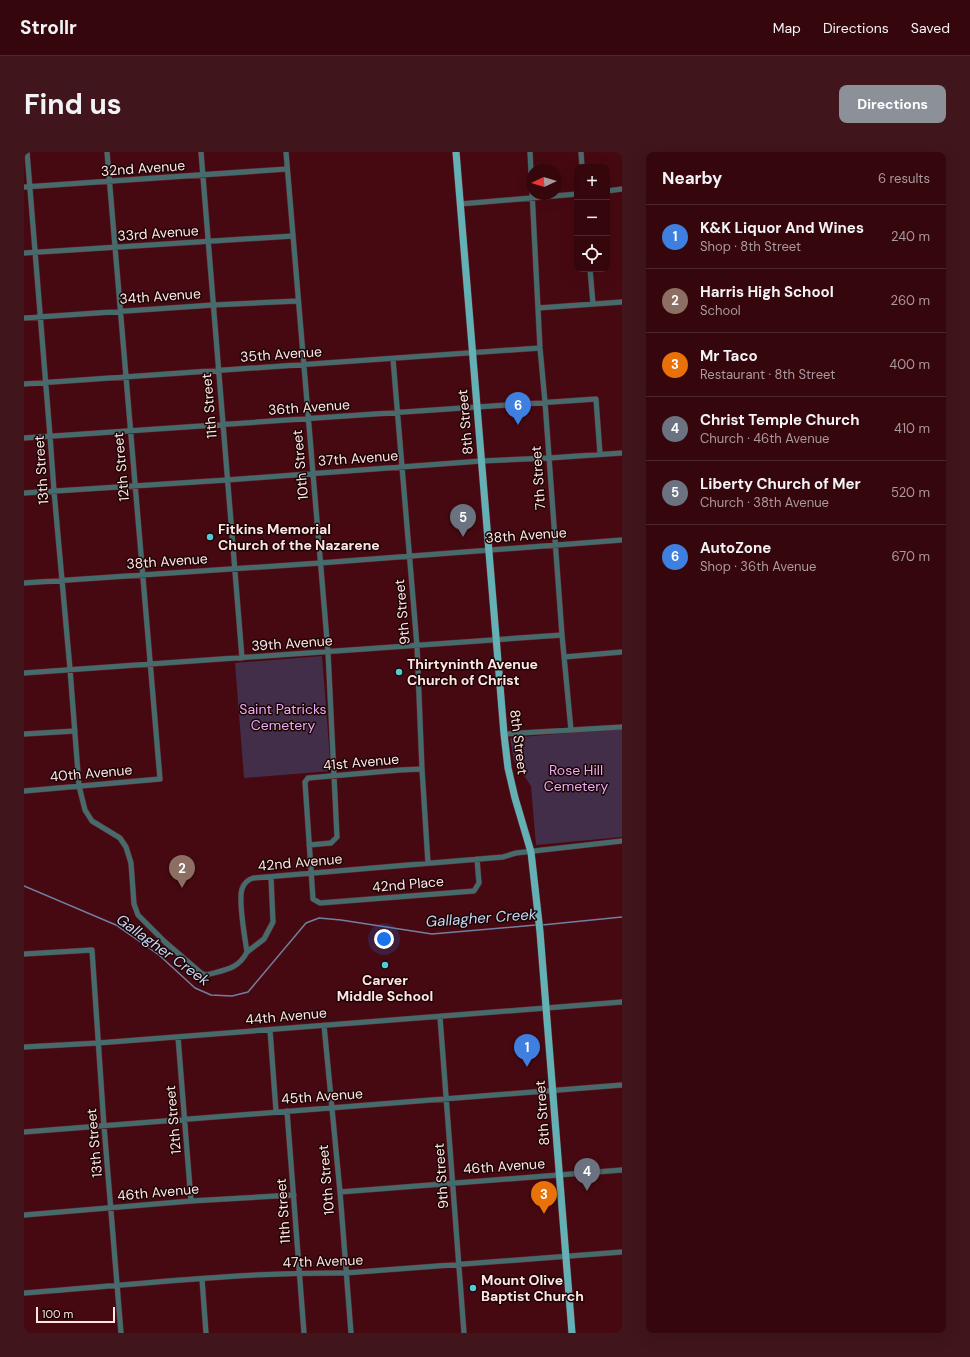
<!DOCTYPE html>
<html lang="en">
<head>
<meta charset="utf-8">
<style>
  body { margin:0; font-family:"DM Sans",sans-serif; background:#40151b; color:#f1f3f6 }
  .controls { position:absolute; right:12px; top:12px; display:grid; overflow:hidden; border-radius:8px; box-shadow:0 4px 16px #0002 }
  .controls button { width:36px; height:36px; display:grid; place-items:center; padding:0; border:0; border-bottom:1px solid #4f282e; background:#35070d; color:#f1f3f6; font:20px sans-serif }
  .compass { position:absolute; left:502px; top:12px; width:36px; height:36px; border-radius:50%; background:#35070d; box-shadow:0 4px 16px #0002; rotate:266deg }
  .scale { position:absolute; left:12px; bottom:10px; width:79px; box-sizing:border-box; padding-left:4px; border:2px solid #ffe6e5; border-top:0; font-size:11px; line-height:14px; white-space:nowrap; color:#ffe6e5; -webkit-text-stroke:3px #1d0506; paint-order:stroke }
  .you { position:absolute; left:360px; top:787px; width:14px; height:14px; margin:-10px; border:3px solid #fff; border-radius:50%; background:#1a73e8; box-shadow:0 0 0 6px #1a73e833 }
  .badge { display:grid; place-items:center; width:26px; height:26px; border-radius:50%; background:#8c9099; color:#fff; font-size:13px; font-weight:700 }
  .pin { position:absolute; translate:-50% -33px; filter:drop-shadow(0 1px 2px #0008) }
  .pin::after { content:''; position:absolute; top:21px; width:14px; height:12px; background:inherit; clip-path:polygon(0 0,100% 0,50% 100%) }
  .list { margin:0; padding:0; list-style:none }
  h2 { display:flex; justify-content:space-between; align-items:center; height:52px; margin:0; padding:0 16px; font-size:17px }
  h2 small { font-size:13px; font-weight:400; color:#aa999d }
  .list li { display:grid; grid-template-columns:26px 1fr auto; gap:12px; align-items:center; box-sizing:border-box; height:64px; padding:0 16px; border-top:1px solid #4f282e }
  .list b { display:block; font-size:15px; white-space:nowrap }
  .list p { margin:0; font-size:13px; white-space:nowrap; color:#aa999d }
  .list em { font-size:13px; font-style:normal; color:#aa999d }
  .icon { flex:none; width:22px; height:22px; fill:none; stroke:currentColor; stroke-width:2; stroke-linecap:round; stroke-linejoin:round }
  .map { position:relative; flex:none; width:598px; height:1181px; overflow:hidden; border-radius:8px }
  header { display:flex; align-items:center; gap:24px; box-sizing:border-box; height:56px; padding:0 20px; background:#35070d; border-bottom:1px solid #4f282e }
  header strong { font-size:19px }
  nav { display:flex; gap:22px; margin-inline-start:auto; font-size:14px }
  .intro { display:flex; align-items:center; justify-content:space-between; box-sizing:border-box; height:96px; padding:0 24px }
  h1 { margin:0; font-size:28px }
  .button { padding:10px 18px; border-radius:8px; background:#8c9099; color:#fff; font-size:14px; font-weight:700 }
  main { display:flex; gap:24px; padding:0 24px }
  aside { flex:1; background:#35070d; border-radius:8px; box-shadow:0 4px 16px #0002 }
  .map>svg:first-child { display:block }
  .green { fill:#422e48 }
  .lines { fill:none; stroke-linecap:round; stroke-linejoin:round }
  .stream { stroke:#727fa0; stroke-width:1.5 }
  .minor-casing { stroke:#61282f; stroke-width:6 }
  .major-casing { stroke:#61282f; stroke-width:8 }
  .minor { stroke:#476b6c; stroke-width:5 }
  .major { stroke:#63b1b5; stroke-width:7 }
  .poi-dot { fill:#51ccd2; stroke:#1d0506; stroke-width:1.5 }
  .labels { text-anchor:middle; dominant-baseline:central; stroke-width:3; stroke-linejoin:round; paint-order:stroke }
  .street-label { font-size:14px; fill:#ffe6e5; stroke:#1d0506 }
  .poi-label { font-size:14px; font-weight:bold; fill:#ffe6e5; stroke:#1d0506; text-anchor:start }
  .park-label { font-size:14px; fill:#e6adf5; stroke:#1d0506 }
  .water-label { font-size:15px; font-style:italic; fill:#c4d7f5; stroke:#1d0506 }
</style>
</head>
<body>
<header>
<strong>Strollr</strong>
<nav><a>Map</a><a>Directions</a><a>Saved</a></nav>
</header>
<div class="intro"><h1>Find us</h1><a class="button">Directions</a></div>
<main>
<div class="map">
<svg width="598" height="1181" viewBox="0 0 598 1181">
  <rect width="100%" height="100%" fill="#470911"/>
  <path class="green" d="M298 504 307 619 220 626 211 511Z
    M598 576V685L512 693 507 634 490 609 486 586Z"/>
  <g class="lines">
    <path class="stream" d="M0 734 92 773 135 803 171 836 187 843 208 844 224 840 282 771 295 766 317 768 408 782 512 773
      M518 773 598 765"/>
    <g class="minor-casing">
      <path id="minor" d="M3 0 26 284 30 339 46 517 55 634 61 658 68 669 96 686 102 695 107 711 110 752 114 763 141 790 177 821 182 823C199 818 214 818 223 800 221 786 214 749 218 737 220 731 223 728 229 726L479 705 492 701 598 689
        M177 0 218 506
        M262 0 304 500 313 685 307 691 285 693
        M506 0 516 196 521 250 538 483 547 578
        M557 0 558 15
        M0 35 263 17
        M583 39 598 37
        M436 52 553 42
        M0 101 269 84
        M566 117 569 152
        M514 156 598 150
        M0 166 189 153 274 149
        M369 207 393 494 398 617 404 711
        M0 232 516 196
        M0 286 572 247 576 302
        M0 341 203 328 457 309 525 306 598 301
        M0 431 296 411 598 388
        M540 505 598 500
        M0 521 538 483
        M0 582 51 579
        M480 582 598 575
        M398 617 376 618 284 626 281 630 289 747 296 751 450 739 455 731 453 707
        M0 639 136 627 83 0
        M223 800 240 787 249 770 247 725
        M0 802 68 798 80 974 97 1181
        M416 865 440 1181
        M300 873 316 1040 327 1181
        M246 878 252 959
        M154 885 167 1049
        M0 895 74 891 598 850
        M263 959 280 1181
        M0 980 598 933
        M316 1040 598 1018
        M0 1063 167 1049 270 1043
        M178 1127 182 1181
        M0 1141C107 1133 214 1120 321 1121L598 1100"/>
    </g>
    <g class="major-casing">
      <path id="major" d="M432 0 480 582 484 616 491 646 507 700 516 780 548 1181"/>
    </g>
    <use href="#minor" class="minor"/>
    <use href="#major" class="major"/>
  </g>
  <g class="poi-dot">
    <circle cx="186" cy="385" r="4"/>
    <circle cx="375" cy="520" r="4"/>
    <circle cx="361" cy="813" r="4"/>
    <circle cx="449" cy="1136" r="4"/>
  </g>
  <g class="labels">
    <g class="street-label">
      <text transform="translate(119 16) rotate(-4)">32nd Avenue</text>
      <text transform="translate(134 81) rotate(-4)">33rd Avenue</text>
      <text transform="translate(136 144) rotate(-4)">34th Avenue</text>
      <text transform="translate(257 202) rotate(-4)">35th Avenue</text>
      <text transform="translate(185 254) rotate(-95)">11th Street</text>
      <text transform="translate(285 255) rotate(-4)">36th Avenue</text>
      <text transform="translate(441 270) rotate(-95)">8th Street</text>
      <text transform="translate(334 306) rotate(-4)">37th Avenue</text>
      <text transform="translate(276 313) rotate(-95)">10th Street</text>
      <text transform="translate(97 315) rotate(-95)">12th Street</text>
      <text transform="translate(17 318) rotate(-94)">13th Street</text>
      <text transform="translate(514 326) rotate(-94)">7th Street</text>
      <text transform="translate(502 383) rotate(-4)">38th Avenue</text>
      <text transform="translate(143 409) rotate(-4)">38th Avenue</text>
      <text transform="translate(378 460) rotate(-95)">9th Street</text>
      <text transform="translate(268 491) rotate(-4)">39th Avenue</text>
      <text transform="translate(495 590) rotate(83)">8th Street</text>
      <text transform="translate(337 610) rotate(-5)">41st Avenue</text>
      <text transform="translate(67 621) rotate(-5)">40th Avenue</text>
      <text transform="translate(276 710) rotate(-5)">42nd Avenue</text>
      <text transform="translate(384 732) rotate(-5)">42nd Place</text>
      <text transform="translate(262 864) rotate(-5)">44th Avenue</text>
      <text transform="translate(298 944) rotate(-4)">45th Avenue</text>
      <text transform="translate(518 961) rotate(-94)">8th Street</text>
      <text transform="translate(149 968) rotate(-95)">12th Street</text>
      <text transform="translate(70 991) rotate(-95)">13th Street</text>
      <text transform="translate(480 1014) rotate(-4)">46th Avenue</text>
      <text transform="translate(417 1024) rotate(-94)">9th Street</text>
      <text transform="translate(302 1028) rotate(-95)">10th Street</text>
      <text transform="translate(134 1040) rotate(-5)">46th Avenue</text>
      <text transform="translate(259 1059) rotate(-94)">11th Street</text>
      <text transform="translate(299 1109) rotate(-2)">47th Avenue</text>
    </g>
    <g class="poi-label">
      <text x="194" y="377">Fitkins Memorial<tspan x="194" dy="16">Church of the Nazarene</tspan></text>
      <text x="383" y="512">Thirtyninth Avenue<tspan x="383" dy="16">Church of Christ</tspan></text>
      <text x="361" y="828" text-anchor="middle">Carver<tspan x="361" dy="16">Middle School</tspan></text>
      <text x="457" y="1128">Mount Olive<tspan x="457" dy="16">Baptist Church</tspan></text>
    </g>
    <g class="park-label">
      <text x="259" y="557">Saint Patricks<tspan x="259" dy="16">Cemetery</tspan></text>
      <text x="552" y="618">Rose Hill<tspan x="552" dy="16">Cemetery</tspan></text>
    </g>
    <g class="water-label">
      <text transform="translate(457 766) rotate(-4)">Gallagher Creek</text>
      <text transform="translate(139 798) rotate(36)">Gallagher Creek</text>
    </g>
  </g>
</svg>
<div class="controls">
<button>+</button>
<button>−</button>
<button><svg class="icon" aria-label="locate" viewBox="0 0 24 24"><circle cx="12" cy="12" r="6"/><path d="M12 2v4M12 18v4M2 12h4M18 12h4"/></svg></button>
</div>
<svg class="compass" viewBox="-18 -18 36 36"><path d="M0-13l5 13h-10z" fill="#e53935"/><path d="M0 13l5-13h-10z" fill="#aa999d"/></svg>
<div class="scale">100 m</div>
<div class="you"></div>
<div class="pin badge" style="left:503px;top:915px;background:#3f7fe0">1</div>
<div class="pin badge" style="left:158px;top:736px;background:#8d6e63">2</div>
<div class="pin badge" style="left:520px;top:1062px;background:#e8710a">3</div>
<div class="pin badge" style="left:563px;top:1039px;background:#6b7280">4</div>
<div class="pin badge" style="left:439px;top:385px;background:#6b7280">5</div>
<div class="pin badge" style="left:494px;top:273px;background:#3f7fe0">6</div>
</div>
<aside>
<h2>Nearby<small>6 results</small></h2>
<ul class="list">
<li><span class="badge" style="background:#3f7fe0">1</span><div><b>K&amp;K Liquor And Wines</b><p>Shop · 8th Street</p></div><em>240 m</em></li>
<li><span class="badge" style="background:#8d6e63">2</span><div><b>Harris High School</b><p>School</p></div><em>260 m</em></li>
<li><span class="badge" style="background:#e8710a">3</span><div><b>Mr Taco</b><p>Restaurant · 8th Street</p></div><em>400 m</em></li>
<li><span class="badge" style="background:#6b7280">4</span><div><b>Christ Temple Church</b><p>Church · 46th Avenue</p></div><em>410 m</em></li>
<li><span class="badge" style="background:#6b7280">5</span><div><b>Liberty Church of Mer</b><p>Church · 38th Avenue</p></div><em>520 m</em></li>
<li><span class="badge" style="background:#3f7fe0">6</span><div><b>AutoZone</b><p>Shop · 36th Avenue</p></div><em>670 m</em></li>
</ul>
</aside>
</main>
</body>
</html>
